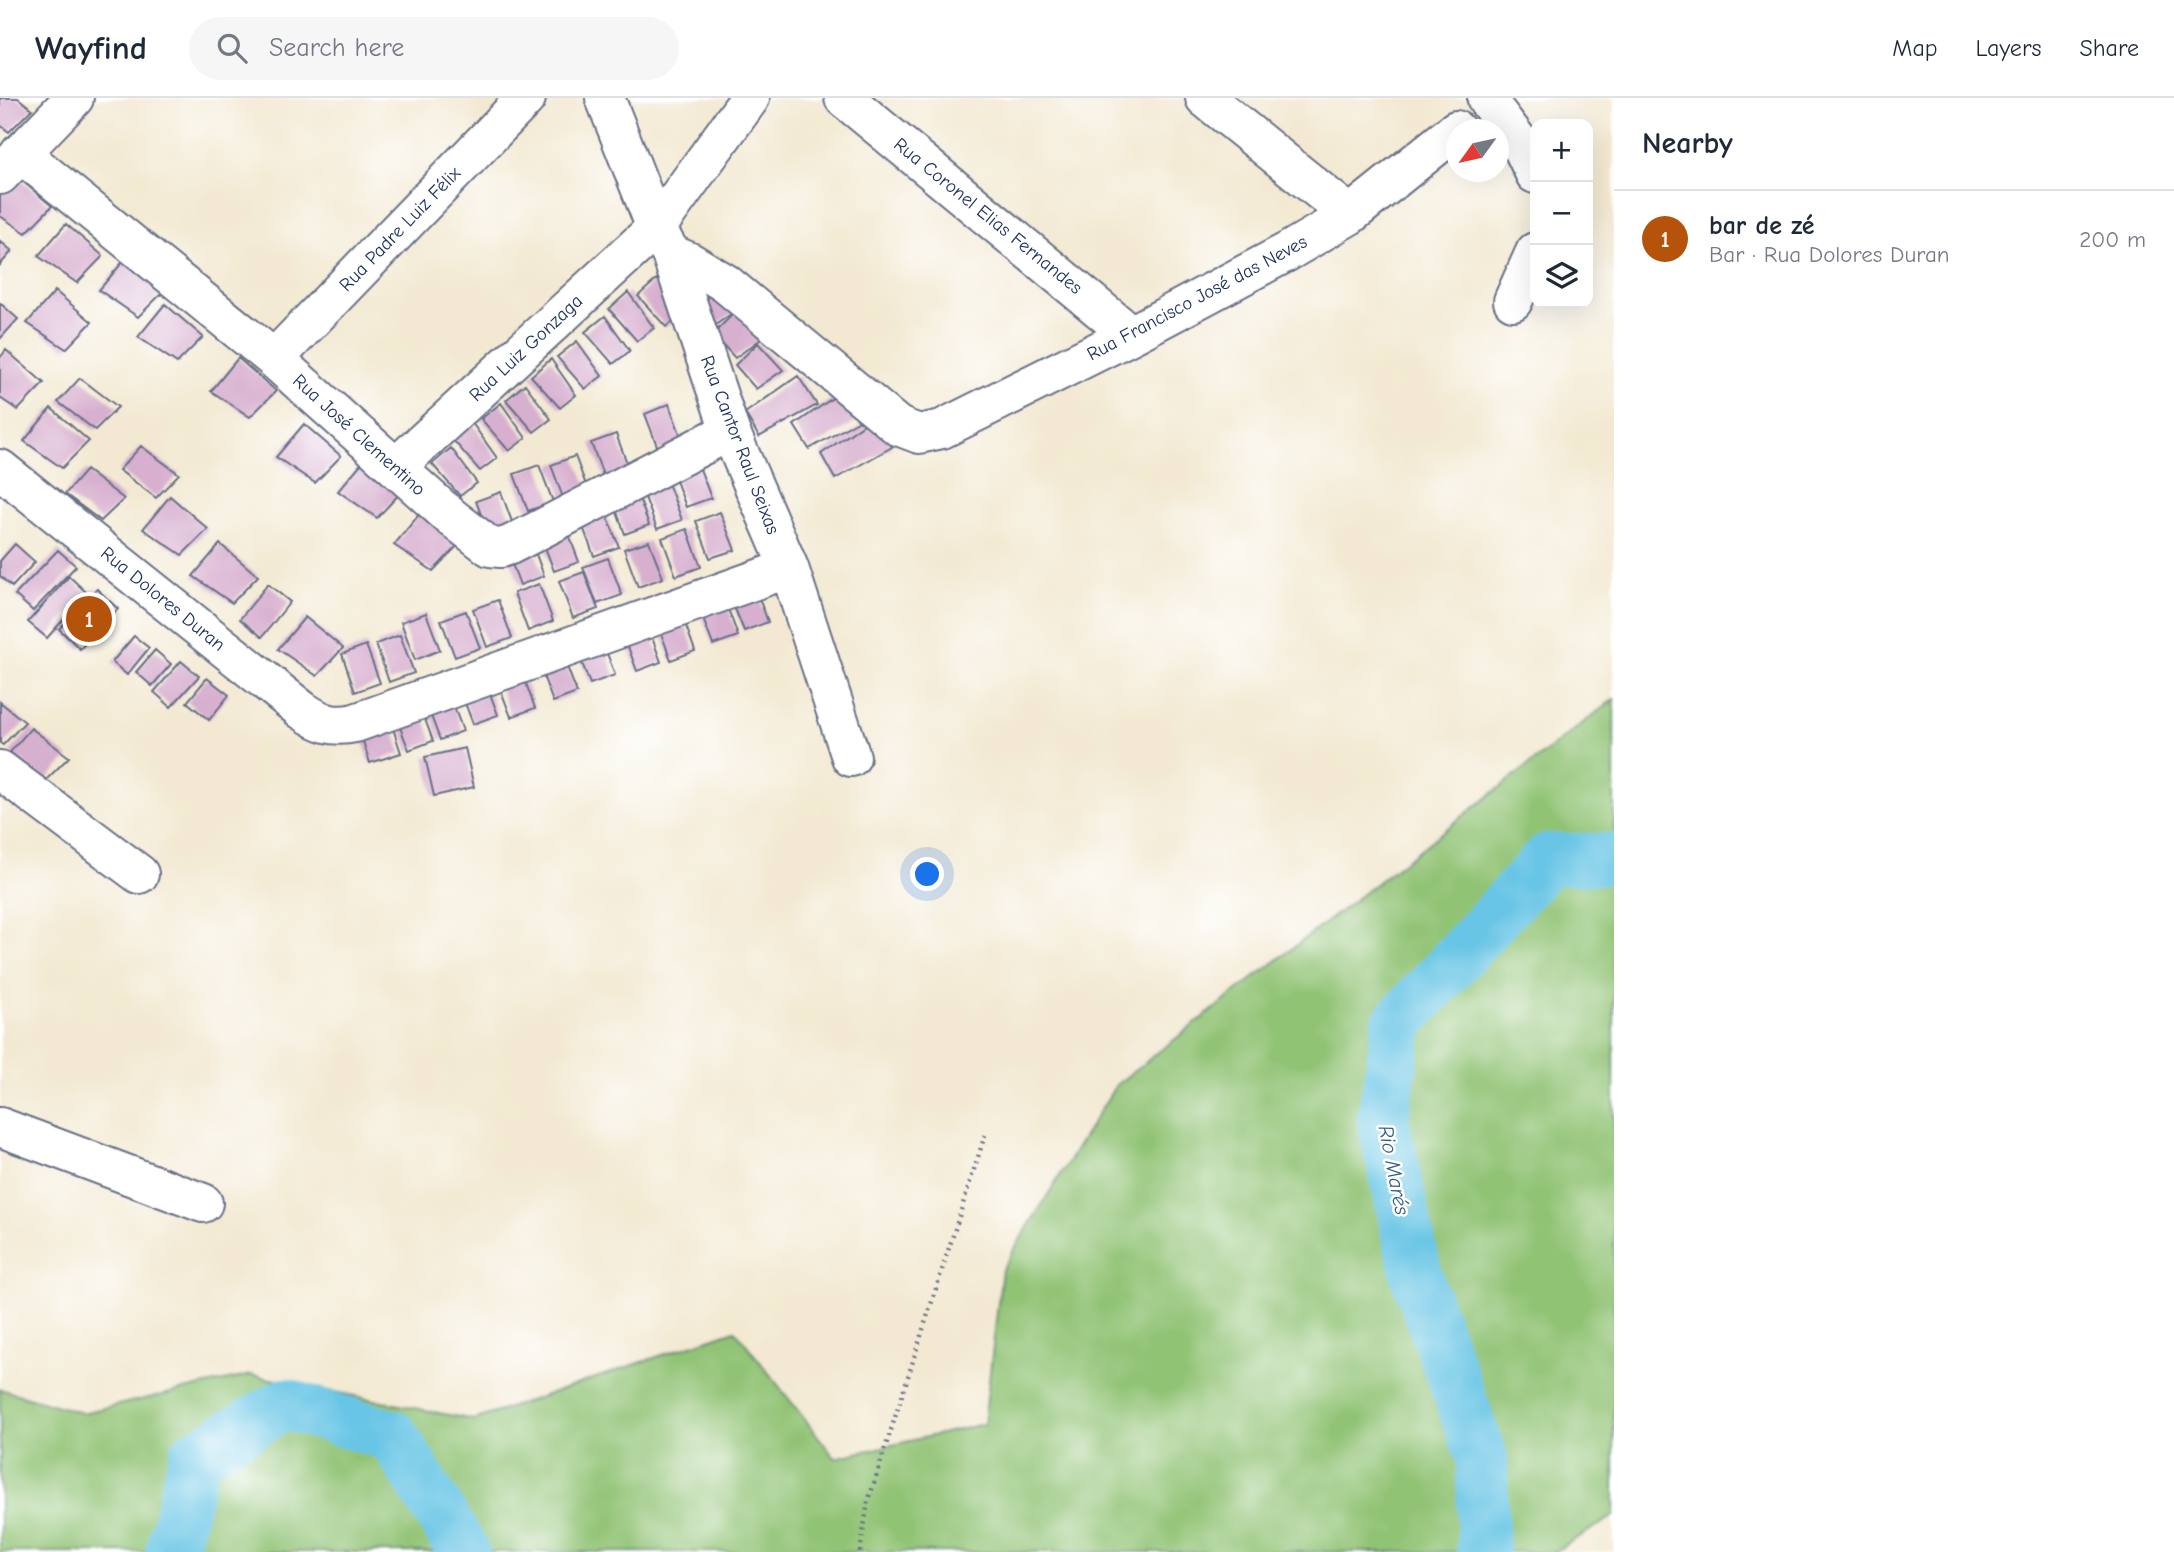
<!DOCTYPE html>
<html lang="en">
<head>
<meta charset="utf-8">
<style>
  body { margin:0; font-family:"Comic Neue",sans-serif; background:#f6f6f7; color:#1f2937 }
  .controls { position:absolute; right:21px; top:21px; display:grid; overflow:hidden; border-radius:14px; box-shadow:0 7px 28px #0002 }
  .controls button { width:63px; height:63px; display:grid; place-items:center; padding:0; border:0; border-bottom:2px solid #e0e1e3; background:#fff; color:#1f2937; font:35px sans-serif }
  .compass { position:absolute; left:1446px; top:21px; width:63px; height:63px; border-radius:50%; background:#fff; box-shadow:0 7px 28px #0002; rotate:237deg }
  .you { position:absolute; left:928px; top:777px; width:24px; height:24px; margin:-18px; border:5px solid #fff; border-radius:50%; background:#1a73e8; box-shadow:0 0 0 10px #1a73e833 }
  .badge { display:grid; place-items:center; width:46px; height:46px; border-radius:50%; background:#b45309; color:#fff; font-size:23px; font-weight:700 }
  .pin { position:absolute; translate:-50% -50%; border:4px solid #fff; box-shadow:0 2px 7px #0006 }
  .list { margin:0; padding:0; list-style:none }
  h2 { display:flex; justify-content:space-between; align-items:center; height:91px; margin:0; padding:0 28px; font-size:30px }
  h2 small { font-size:23px; font-weight:400; color:#747a83 }
  .list li { display:grid; grid-template-columns:46px 1fr auto; gap:21px; align-items:center; box-sizing:border-box; height:98px; padding:0 28px; border-top:2px solid #e0e1e3 }
  .list b { display:block; font-size:26px; white-space:nowrap }
  .list p { margin:0; font-size:23px; white-space:nowrap; color:#747a83 }
  .list em { font-size:23px; font-style:normal; color:#747a83 }
  .icon { flex:none; width:38px; height:38px; fill:none; stroke:currentColor; stroke-width:2; stroke-linecap:round; stroke-linejoin:round }
  .map { position:relative; flex:none; width:1614px; height:1454px; overflow:hidden }
  header { display:flex; align-items:center; gap:42px; box-sizing:border-box; height:98px; padding:0 35px; background:#fff; border-bottom:2px solid #e0e1e3 }
  header strong { font-size:33px }
  nav { display:flex; gap:38px; margin-inline-start:auto; font-size:24px }
  .search { width:490px; height:63px; background:#f6f6f7; display:flex; align-items:center; gap:18px; box-sizing:border-box; padding:0 24px; border-radius:38px; color:#747a83; font-size:26px }
  main { display:flex }
  aside { flex:1; background:#fff }
  .map>svg:first-child { display:block }
  .green { fill:#91c374; stroke:#567969; stroke-width:2 }
  .lines { fill:none; stroke-linecap:round; stroke-linejoin:round }
  .river { stroke:#67c5e5; stroke-width:52 }
  .building { fill:#d7afcf }
  .minor-casing { stroke:#677087; stroke-width:42 }
  .path { stroke:#677087; stroke-width:4.5; stroke-dasharray:2 5; stroke-linecap:butt }
  .minor { stroke:#fff; stroke-width:38 }
  .labels { text-anchor:middle; dominant-baseline:central; stroke-width:5; stroke-linejoin:round; paint-order:stroke }
  .street-label { font-size:19px; fill:#1b2f5e; stroke:#fff }
  .water-label { font-size:21px; font-style:italic; fill:#325c86; stroke:#fff }
</style>
</head>
<body>
<header>
<strong>Wayfind</strong>
<div class="search"><svg class="icon" aria-label="search" viewBox="0 0 24 24"><circle cx="10" cy="10" r="6"/><path d="M15 15l6 6"/></svg>Search here</div>
<nav><a>Map</a><a>Layers</a><a>Share</a></nav>
</header>
<main>
<div class="map">
<svg width="1614" height="1454" viewBox="0 0 1614 1454">
  <rect width="100%" height="100%" fill="#fff"/>
  <filter id="ink" filterUnits="userSpaceOnUse"><feTurbulence type="fractalNoise" baseFrequency=".0143" numOctaves="2"/><feDisplacementMap in="SourceGraphic" scale="14" xChannelSelector="R" yChannelSelector="G"/><feConvolveMatrix kernelMatrix="1 2 1 2 8 2 1 2 1" color-interpolation-filters="sRGB"/></filter>
  <filter id="wash" filterUnits="userSpaceOnUse"><feTurbulence type="fractalNoise" baseFrequency=".00686" numOctaves="4" result="noise"/><feDisplacementMap in="SourceGraphic" scale="28" xChannelSelector="R" yChannelSelector="G"/><feGaussianBlur stdDeviation="1.57" result="paint"/><feColorMatrix in="noise" values="0 0 0 0 0 0 0 0 0 0 0 0 0 0 0 0 0 1.4 0 .05"/><feComposite in="paint" operator="in"/></filter>
  <g filter="url(#wash)">
    <rect width="100%" height="100%" fill="#f3e9d2"/>
    <path class="green" d="M1614 601V1418L1554 1454H0V1291L82 1315 251 1277 474 1322 735 1232 835 1360 984 1326 1002 1171 1116 987Z"/>
    <g class="lines">
      <path class="river" d="M171 1454 195 1358 285 1306 393 1338 464 1454
        M1483 1454 1482 1360 1418 1183 1383 1022 1398 925 1548 761H1614"/>
    </g>
    <g id="blocks">
      <path class="building" d="M0 0H18L32 11 9 34 0 27Z
        M14 76 52 108 26 135 0 118V93Z
        M66 126 103 158 77 185 38 158Z
        M0 143 12 153 0 167Z
        M126 160 165 192 138 219 99 192Z
        M657 181 683 217 666 229 638 198Z
        M712 185 737 212 711 230 690 207Z
        M55 193 92 224 66 251 27 225Z
        M628 194 654 230 637 243 609 211Z
        M0 205 18 221 0 241Z
        M165 206 203 239 177 265 138 239Z
        M735 214 761 241 735 260 713 236Z
        M605 218 630 253 613 266 585 234Z
        M577 243 602 278 585 291 557 259Z
        M758 245 783 272 756 291 735 267Z
        M6 252 44 285 18 312 0 300V260Z
        M238 260 276 293 250 319 211 293Z
        M551 261 576 297 560 310 531 278Z
        M798 278 817 307 759 339 745 315Z
        M80 280 118 309 95 332 58 304Z
        M525 286 551 321 534 334 506 302Z
        M847 290 865 319 809 351 794 327Z
        M501 305 526 340 509 353 481 321Z
        M669 306 683 344 659 353 645 316Z
        M51 310 89 343 62 370 24 343Z
        M873 320 892 349 835 381 821 356Z
        M472 325 497 360 480 373 452 341Z
        M304 326 341 358 315 385 276 359Z
        M616 336 630 373 605 382 591 345Z
        M141 348 179 376 156 400 119 372Z
        M451 350 477 385 460 398 432 366Z
        M575 358 589 395 565 405 551 367Z
        M365 361 403 392 377 420 338 393Z
        M697 363 711 400 686 409 672 372Z
        M539 367 553 404 528 413 514 376Z
        M86 372 124 401 101 423 65 396Z
        M668 385 682 422 657 431 643 394Z
        M635 389 649 427 625 436 611 398Z
        M501 394 515 432 490 441 476 403Z
        M170 398 208 431 182 457 143 431Z
        M605 412 619 449 594 458 580 421Z
        M421 414 459 446 433 473 394 447Z
        M720 414 735 452 710 460 696 423Z
        M565 426 579 464 554 473 540 436Z
        M687 431 701 469 676 478 662 440Z
        M530 440 544 478 520 487 506 450Z
        M649 443 663 480 638 489 624 451Z
        M15 446 35 464 12 489 0 478V463Z
        M220 446 258 478 232 505 193 478Z
        M58 452 76 468 33 513 15 497Z
        M608 460 622 497 597 506 583 469Z
        M584 474 598 511 573 520 559 483Z
        M69 478 87 495 47 540 28 524Z
        M268 486 290 504 262 539 240 521Z
        M539 486 553 523 528 533 514 495Z
        M754 487 768 524 744 533 729 496Z
        M97 491 118 511 80 551 59 531Z
        M724 500 738 538 713 547 699 510Z
        M498 502 512 540 487 549 473 511Z
        M466 513 480 550 455 559 441 522Z
        M681 514 695 553 671 562 657 524Z
        M426 515 440 552 415 562 401 524Z
        M305 519 343 550 317 578 278 551Z
        M647 526 661 564 637 573 623 535Z
        M400 537 414 575 389 584 376 546Z
        M134 538 149 550 127 577 112 564Z
        M601 539 615 577 590 586 576 549Z
        M366 547 380 585 355 594 342 556Z
        M155 552 171 566 152 588 136 574Z
        M563 558 577 595 553 604 539 567Z
        M181 563 199 578 171 609 154 594Z
        M521 572 535 610 511 619 497 582Z
        M207 580 229 597 209 622 187 604Z
        M484 580 498 617 473 626 459 589Z
        M450 598 463 633 440 642 427 607Z
        M0 604 25 624 3 647 0 645Z
        M419 605 433 643 409 652 394 614Z
        M389 618 401 655 370 665 358 628Z
        M31 630 69 659 46 682 10 654Z
        M465 650 474 689 434 698 425 659Z"/>
    </g>
  </g>
  <g filter="url(#ink)">
    <use href="#blocks" fill-opacity="0" stroke="#677087" stroke-width="2"/>
    <g class="lines">
      <g class="minor-casing">
        <path id="minor" d="M605 0 656 130 671 156 730 333 789 470 851 659
          M844 0 1131 237
          M1205 0 1350 117
          M1487 2 1521 47 1535 76
          M20 55 274 261 450 418 490 449 501 450 510 447 730 333
          M0 77 74 0
          M671 156 690 164 725 185 898 328 919 336 942 331 1131 237 1287 154 1350 117 1456 32
          M1513 203 1535 154
          M274 261 526 0
          M396 369 656 130 750 0
          M0 371 302 612C321 625 333 630 355 625L789 470
          M0 672 139 776
          M0 1029 203 1105"/>
      </g>
      <path class="path" d="M860 1454 868 1404 985 1037"/>
      <use href="#minor" class="minor"/>
    </g>
  </g>
  <g class="labels">
    <g class="street-label">
      <text transform="translate(988 118) rotate(39)">Rua Coronel Elias Fernandes</text>
      <text transform="translate(400 131) rotate(-46)">Rua Padre Luiz Félix</text>
      <text transform="translate(1197 200) rotate(-28)">Rua Francisco José das Neves</text>
      <text transform="translate(526 250) rotate(-43)">Rua Luiz Gonzaga</text>
      <text transform="translate(359 337) rotate(42)">Rua José Clementino</text>
      <text transform="translate(740 347) rotate(69)">Rua Cantor Raul Seixas</text>
      <text transform="translate(163 501) rotate(39)">Rua Dolores Duran</text>
    </g>
    <g class="water-label">
      <text transform="translate(1394 1072) rotate(79)">Rio Marés</text>
    </g>
  </g>
</svg>
<div class="controls">
<button>+</button>
<button>−</button>
<button><svg class="icon" aria-label="layers" viewBox="0 0 24 24"><path d="M12 4l9 5-9 5-9-5zM3 14l9 5 9-5"/></svg></button>
</div>
<svg class="compass" viewBox="-18 -18 36 36"><path d="M0-13l5 13h-10z" fill="#e53935"/><path d="M0 13l5-13h-10z" fill="#747a83"/></svg>
<div class="you"></div>
<div class="pin badge" style="left:89px;top:521px">1</div>
</div>
<aside>
<h2>Nearby<small></small></h2>
<ul class="list">
<li><span class="badge">1</span><div><b>bar de zé</b><p>Bar · Rua Dolores Duran</p></div><em>200 m</em></li>
</ul>
</aside>
</main>
</body>
</html>
